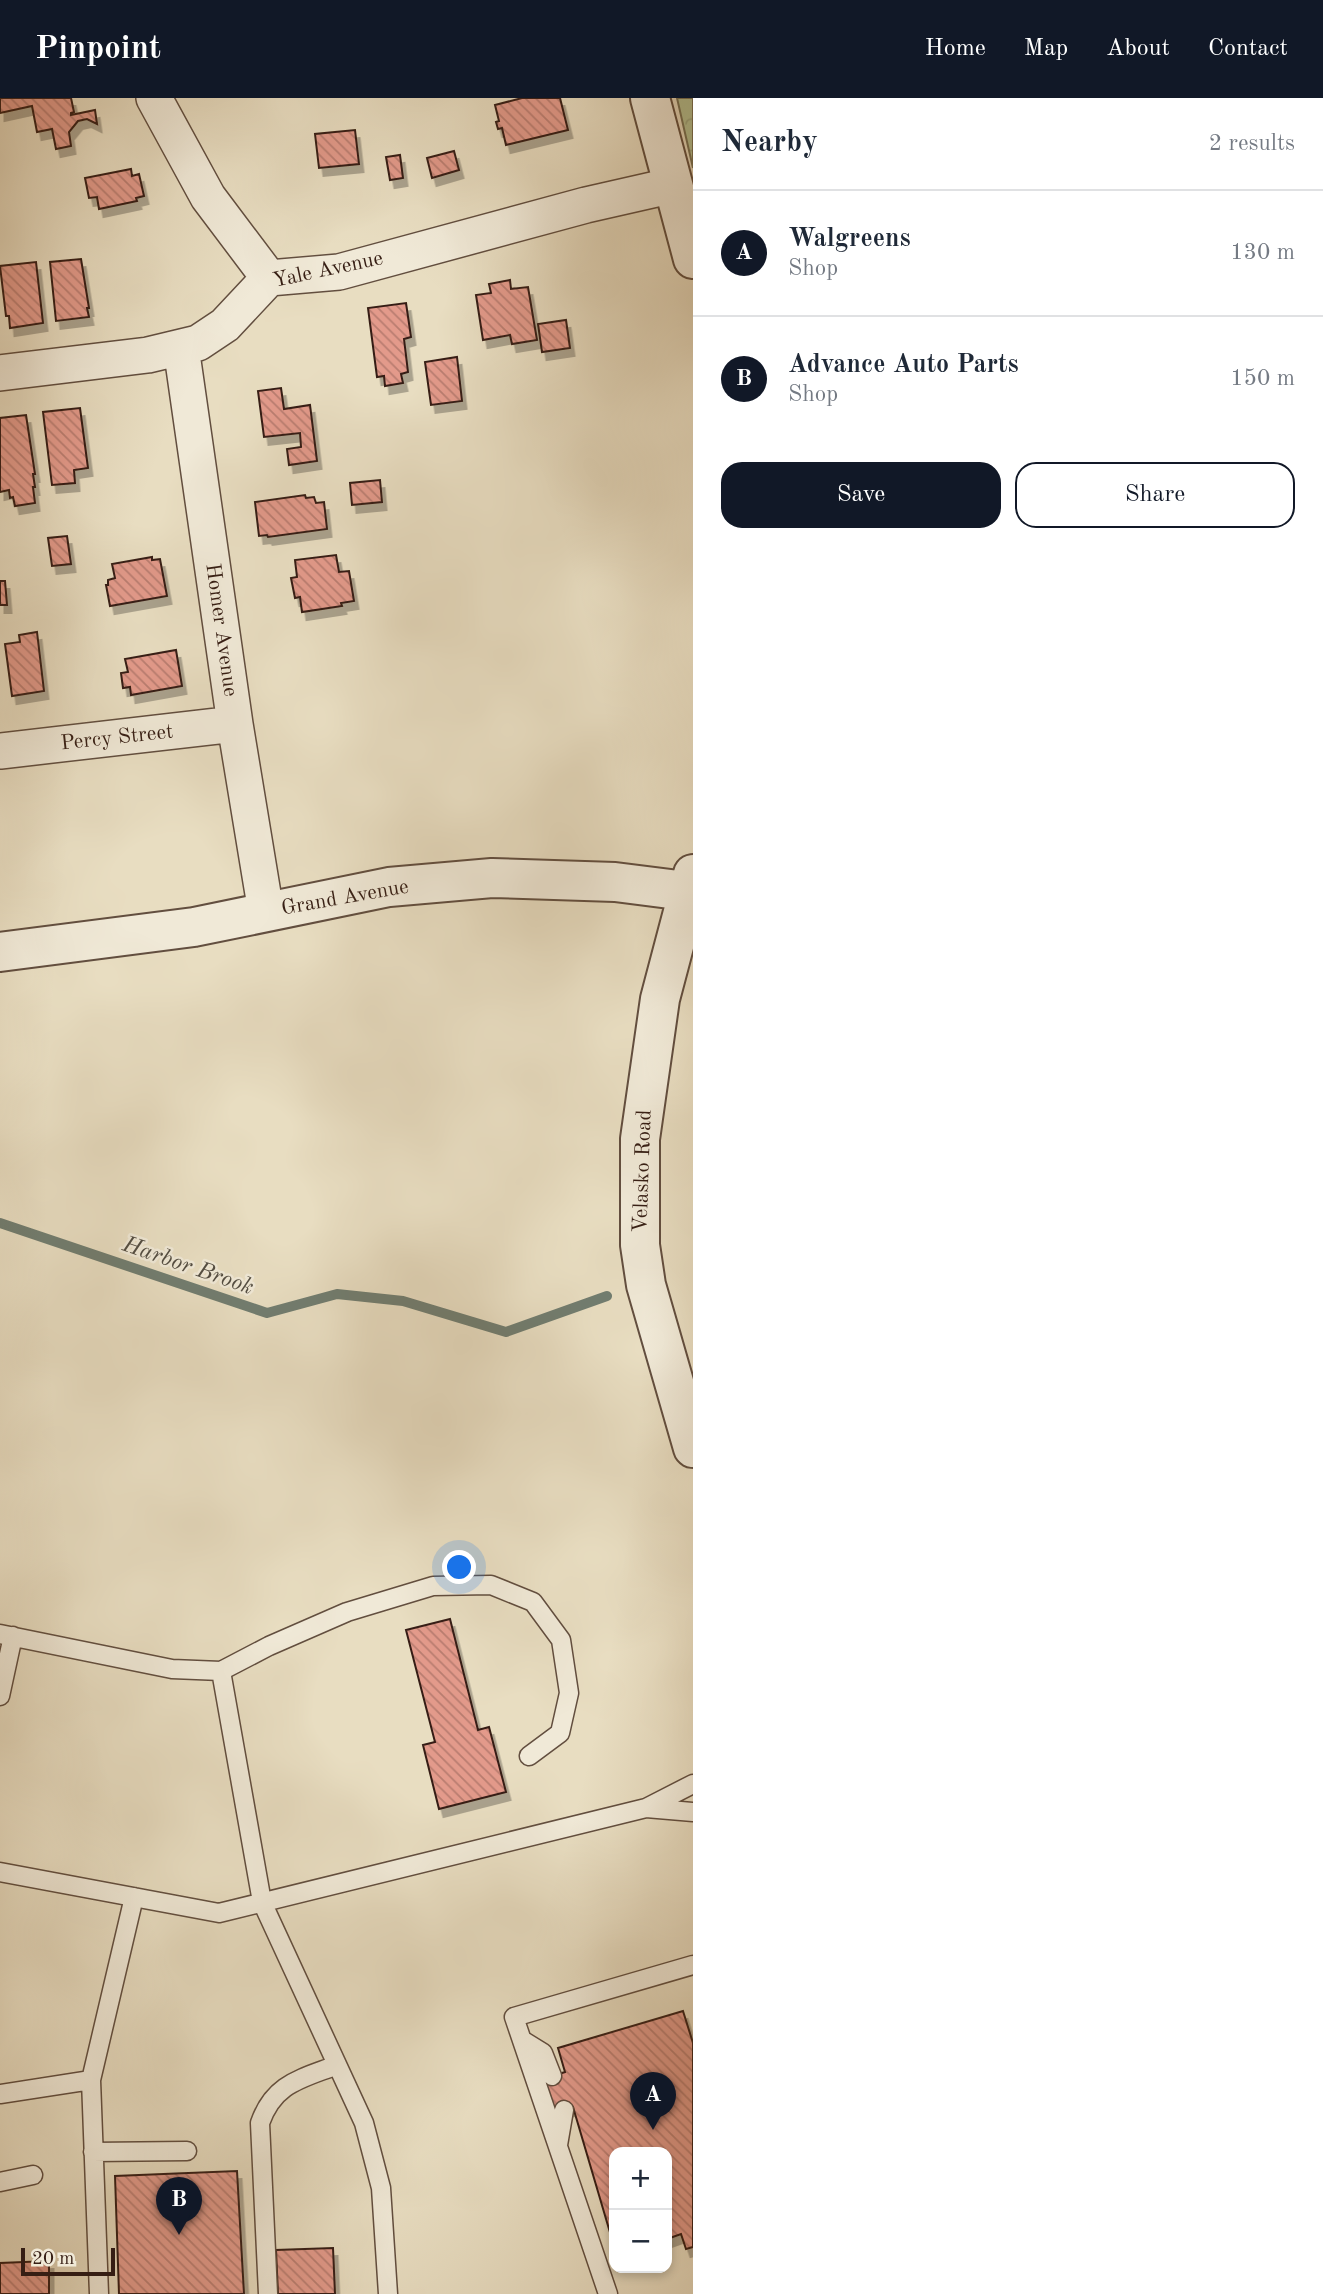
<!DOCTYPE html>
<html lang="en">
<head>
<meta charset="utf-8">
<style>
  body { margin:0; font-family:"Old Standard TT",serif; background:#f6f6f7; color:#1f2937 }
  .controls { position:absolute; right:21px; bottom:21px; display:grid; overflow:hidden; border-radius:14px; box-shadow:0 4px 10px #0003 }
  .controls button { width:63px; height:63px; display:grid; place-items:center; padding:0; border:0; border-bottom:2px solid #e0e1e3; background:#fff; color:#1f2937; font:35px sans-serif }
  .scale { position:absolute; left:21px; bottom:18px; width:94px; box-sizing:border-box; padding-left:7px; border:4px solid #361e14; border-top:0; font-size:19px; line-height:24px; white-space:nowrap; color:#361e14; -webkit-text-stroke:5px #f0e9d7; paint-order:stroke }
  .you { position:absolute; left:460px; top:1470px; width:24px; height:24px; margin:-18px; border:5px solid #fff; border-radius:50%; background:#1a73e8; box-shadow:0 0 0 10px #1a73e833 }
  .badge { display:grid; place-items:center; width:46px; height:46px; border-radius:50%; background:#111827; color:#fff; font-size:23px; font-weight:700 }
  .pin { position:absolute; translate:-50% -58px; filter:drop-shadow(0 2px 4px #0008) }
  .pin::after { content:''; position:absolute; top:37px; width:24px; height:21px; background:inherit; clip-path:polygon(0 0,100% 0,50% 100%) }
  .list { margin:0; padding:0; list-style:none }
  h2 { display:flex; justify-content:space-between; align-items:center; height:91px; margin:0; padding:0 28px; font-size:30px }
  h2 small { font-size:23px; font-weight:400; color:#747a83 }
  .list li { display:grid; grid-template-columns:46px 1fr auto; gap:21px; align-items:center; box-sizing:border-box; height:126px; padding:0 28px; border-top:2px solid #e0e1e3 }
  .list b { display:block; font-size:26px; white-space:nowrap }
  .list p { margin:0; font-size:23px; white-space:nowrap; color:#747a83 }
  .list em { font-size:23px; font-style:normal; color:#747a83 }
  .actions { display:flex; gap:14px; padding:21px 28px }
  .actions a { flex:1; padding:16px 0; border:2px solid #111827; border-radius:21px; text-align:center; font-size:24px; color:#111827 }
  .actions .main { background:#111827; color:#fff }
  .map { position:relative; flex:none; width:693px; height:2196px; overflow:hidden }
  header { display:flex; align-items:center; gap:42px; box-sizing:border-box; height:98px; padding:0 35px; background:#111827; color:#fff }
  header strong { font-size:33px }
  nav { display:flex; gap:38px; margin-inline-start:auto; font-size:24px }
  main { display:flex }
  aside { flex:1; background:#fff }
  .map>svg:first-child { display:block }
  .park { fill:url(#park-crowns); stroke:#757054; stroke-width:2 }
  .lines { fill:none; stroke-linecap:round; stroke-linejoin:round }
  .stream { stroke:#717d70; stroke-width:10 }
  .building { fill:url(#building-back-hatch); stroke:#361e14; stroke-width:2; filter:url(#shadow) }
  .service-casing { stroke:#624e3f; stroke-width:21 }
  .minor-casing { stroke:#624e3f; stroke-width:38 }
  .tertiary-casing { stroke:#624e3f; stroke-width:42 }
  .service { stroke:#f0e9d7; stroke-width:18 }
  .minor { stroke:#f0e9d7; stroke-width:35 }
  .tertiary { stroke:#f0e9d7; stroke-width:38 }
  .labels { text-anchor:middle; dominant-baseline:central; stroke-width:5; stroke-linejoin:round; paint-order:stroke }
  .street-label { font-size:21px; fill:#361e14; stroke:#f0e9d7 }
  .water-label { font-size:23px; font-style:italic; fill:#534d42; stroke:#f0e9d7 }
</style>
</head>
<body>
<header>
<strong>Pinpoint</strong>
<nav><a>Home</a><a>Map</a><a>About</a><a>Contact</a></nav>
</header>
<main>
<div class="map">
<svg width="693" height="2196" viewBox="0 0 693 2196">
  <defs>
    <pattern id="park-crowns" width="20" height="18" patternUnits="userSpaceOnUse" patternTransform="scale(1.75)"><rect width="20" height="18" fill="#b4c294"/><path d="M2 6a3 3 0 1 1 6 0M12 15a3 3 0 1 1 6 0" fill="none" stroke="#9ba67f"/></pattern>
    <pattern id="building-back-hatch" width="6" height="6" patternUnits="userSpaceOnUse" patternTransform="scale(1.75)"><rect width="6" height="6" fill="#e39a8b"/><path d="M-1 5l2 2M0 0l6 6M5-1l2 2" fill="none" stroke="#b97d70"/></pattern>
    <filter id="shadow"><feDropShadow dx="4.5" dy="8" stdDeviation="0" flood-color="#0004"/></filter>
  </defs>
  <rect width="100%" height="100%" fill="#e8ddc1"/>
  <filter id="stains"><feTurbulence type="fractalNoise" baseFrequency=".00286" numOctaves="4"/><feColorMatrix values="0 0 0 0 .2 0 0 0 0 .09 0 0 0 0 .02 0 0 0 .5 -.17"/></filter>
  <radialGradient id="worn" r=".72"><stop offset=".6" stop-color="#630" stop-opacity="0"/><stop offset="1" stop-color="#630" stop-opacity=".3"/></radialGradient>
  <path class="park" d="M677 0H693V70Z"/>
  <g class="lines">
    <path class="stream" d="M0 1125 267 1215 337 1196 403 1203 506 1234 607 1198"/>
  </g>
  <path class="building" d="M0 0H71L74 14 71 15V17L95 12 97 26 87 21 78 23 69 34 71 48 56 51 52 31 37 34 32 8 0 15Z
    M522 0H560L568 32 506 47 502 30 498 31 496 24 499 23 495 7Z
    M355 32 359 66 319 70 315 36Z
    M454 53 459 72 432 80 427 60Z
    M400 57 403 80 390 82 386 59Z
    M131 71 132 78 139 76 144 98 136 100 137 103 99 111 97 99 89 100 85 80Z
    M81 161 89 210H87L89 219 56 223 50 164Z
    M36 164 43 225 10 230 9 218H6L0 168Z
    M510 182 511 191 528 189 537 242 512 246 510 237 483 242 476 197 491 195 489 186Z
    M406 205 411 239 404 241 408 274 401 276 403 285 385 288 384 278 377 279 368 210Z
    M566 222 570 250 542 254 538 226Z
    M457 259 462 303 431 307 425 264Z
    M281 290 284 311 310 307 317 363 289 367 287 351 301 349 300 335 264 339 258 293Z
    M80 310 88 370 74 372 75 385 52 387 43 314Z
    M26 317 35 376H33L35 389H33L35 405 15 408 13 399 10 400 9 392 0 394V320Z
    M380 382 382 404 352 407 350 385Z
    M305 397 306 400 314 399 316 405 324 404 327 431 268 439 267 437 259 438 255 404Z
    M67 438 71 466 52 468 48 440Z
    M336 457 339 474 349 473 354 503 341 505 342 508 302 514 300 499 295 500 291 480 297 479 295 462Z
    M152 459V462L160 461 167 498 110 508 106 487H108V482L115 480 112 466Z
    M0 483H5L7 507H0Z
    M37 534 44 593 12 598 5 546 20 544 19 537Z
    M176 552 182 588 131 597 130 589 123 590 121 575 128 574 125 561Z
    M450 1521 478 1632 489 1629 506 1694 439 1711 423 1647 435 1644 406 1532Z
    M683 1913 693 1945V2149L686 2151 681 2136 667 2141V2054H614V2148L573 2009 554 2015 543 1981 565 1974 558 1950Z
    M237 2073 244 2196H119L115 2078Z
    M333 2150 335 2196H278L276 2152Z
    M49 2163V2196H0V2165Z"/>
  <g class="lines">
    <g class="service-casing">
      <path id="service" d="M0 1536 172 1571 221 1573 269 1548 347 1514 433 1488 491 1487 533 1504 561 1542 569 1595 560 1635 529 1658
        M221 1573 262 1804 364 2025 381 2090 388 2196
        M0 1598 13 1538
        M646 1710 693 1714
        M0 1774 219 1815 646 1710 693 1686
        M522 1942 543 1955 552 1978
        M0 1996 91 1982
        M558 2047 564 2012
        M93 2054 187 2053
        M0 2084 33 2077
        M99 2196 91 1982 134 1799
        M268 2196 260 2025C274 1985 301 1981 337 1967
        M608 2196 514 1919 693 1867"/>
    </g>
    <g class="minor-casing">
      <path id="minor" d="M154 0 208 99 269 180
        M181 249 235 626 266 814
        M0 275 148 257 198 245 225 227 269 180 339 174 586 107 674 87
        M0 653 235 626"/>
    </g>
    <g class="tertiary-casing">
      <path id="tertiary" d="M650 0 693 161
        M693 776 660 901 640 1041V1147L646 1187 693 1350
        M0 854 194 829 389 789 492 780 615 784 693 794"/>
    </g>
    <use href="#service" class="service"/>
    <use href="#minor" class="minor"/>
    <use href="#tertiary" class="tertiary"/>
  </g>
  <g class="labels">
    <g class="street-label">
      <text transform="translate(328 172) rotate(-12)">Yale Avenue</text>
      <text transform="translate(221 532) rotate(82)">Homer Avenue</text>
      <text transform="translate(117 640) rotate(-6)">Percy Street</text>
      <text transform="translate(345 800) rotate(-10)">Grand Avenue</text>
      <text transform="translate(643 1073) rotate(-88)">Velasko Road</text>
    </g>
    <g class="water-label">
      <text transform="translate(188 1168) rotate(19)">Harbor Brook</text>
    </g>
  </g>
  <rect width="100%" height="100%" filter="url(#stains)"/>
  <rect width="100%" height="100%" fill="url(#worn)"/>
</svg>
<div class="controls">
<button>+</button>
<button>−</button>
</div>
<div class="scale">20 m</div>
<div class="you"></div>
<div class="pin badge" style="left:653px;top:2032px">A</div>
<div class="pin badge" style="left:179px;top:2137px">B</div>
</div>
<aside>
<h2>Nearby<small>2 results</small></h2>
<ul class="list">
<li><span class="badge">A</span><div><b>Walgreens</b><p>Shop</p></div><em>130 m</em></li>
<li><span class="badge">B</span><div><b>Advance Auto Parts</b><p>Shop</p></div><em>150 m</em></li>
</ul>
<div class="actions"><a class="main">Save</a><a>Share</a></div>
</aside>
</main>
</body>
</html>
